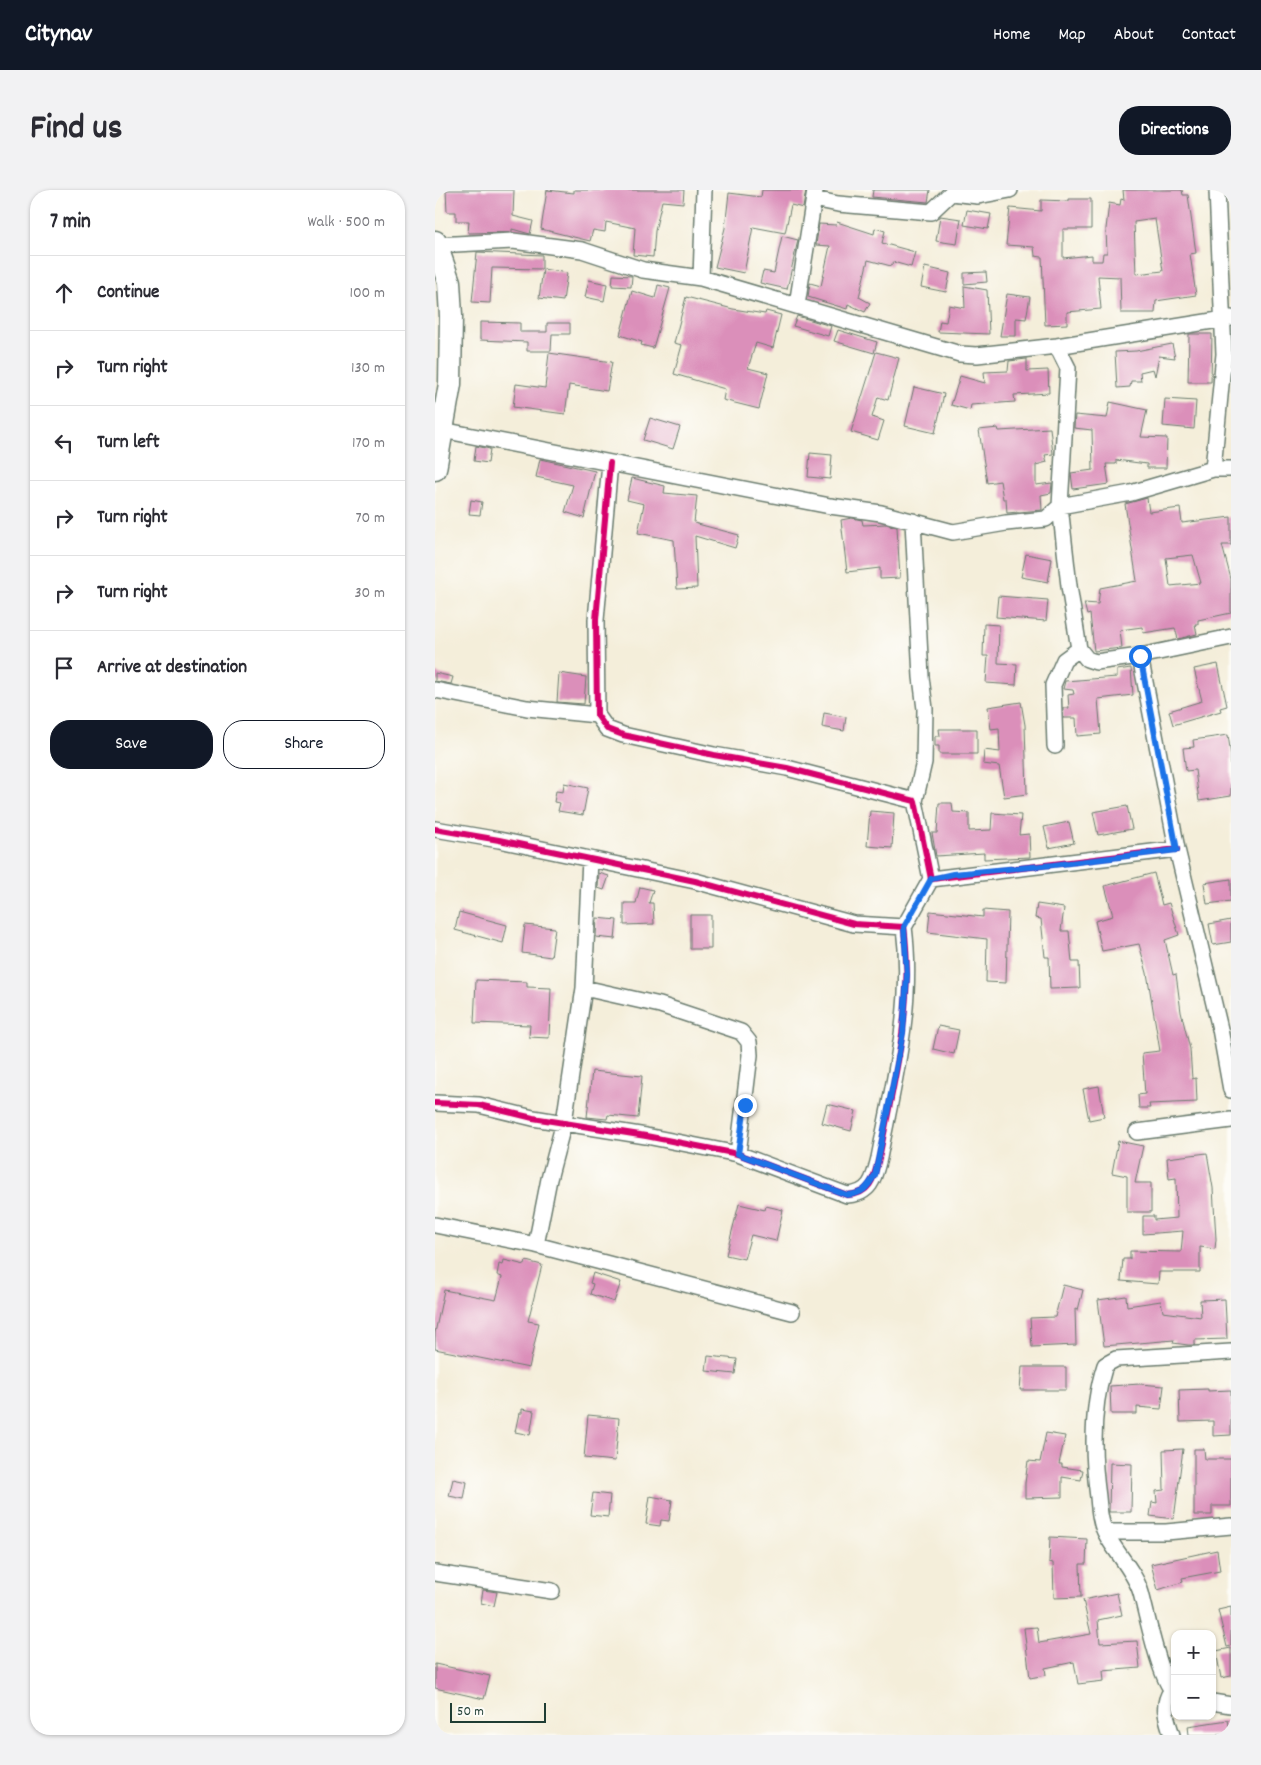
<!DOCTYPE html>
<html lang="en">
<head>
<meta charset="utf-8">
<style>
  body { margin:0; font-family:Dekko,sans-serif; background:#f2f2f3; color:#2b2b33 }
  .controls { position:absolute; right:15px; bottom:15px; display:grid; overflow:hidden; border-radius:10px; box-shadow:0 1px 4px #0004 }
  .controls button { width:45px; height:45px; display:grid; place-items:center; padding:0; border:0; border-bottom:1px solid #e1e1e2; background:#fff; color:#2b2b33; font:25px sans-serif }
  .scale { position:absolute; left:15px; bottom:12px; width:96px; box-sizing:border-box; padding-left:5px; border:2px solid #1f3d34; border-top:0; font-size:14px; line-height:18px; white-space:nowrap; color:#1f3d34; -webkit-text-stroke:4px #fdfcf7; paint-order:stroke }
  .stop { position:absolute; width:15px; height:15px; margin:-11px; border:4px solid #1a73e8; border-radius:50%; background:#fff }
  .stop.end { background:#1a73e8; border-color:#fff; box-shadow:0 1px 5px #0008 }
  .list { margin:0; padding:0; list-style:none }
  h2 { display:flex; justify-content:space-between; align-items:center; height:65px; margin:0; padding:0 20px; font-size:21px }
  h2 small { font-size:16px; font-weight:400; color:#7c7c81 }
  .list li { display:grid; grid-template-columns:32px 1fr auto; gap:15px; align-items:center; box-sizing:border-box; height:75px; padding:0 20px; border-top:1px solid #e1e1e2 }
  .list b { display:block; font-size:19px; white-space:nowrap }
  .list em { font-size:16px; font-style:normal; color:#7c7c81 }
  .actions { display:flex; gap:10px; padding:15px 20px }
  .actions a { flex:1; padding:11px 0; border:1px solid #111827; border-radius:20px; text-align:center; font-size:18px; color:#111827 }
  .actions .main { background:#111827; color:#fff }
  .icon { flex:none; width:28px; height:28px; fill:none; stroke:currentColor; stroke-width:2; stroke-linecap:round; stroke-linejoin:round }
  .map { position:relative; flex:none; width:796px; height:1545px; overflow:hidden; border-radius:20px }
  header { display:flex; align-items:center; gap:30px; box-sizing:border-box; height:70px; padding:0 25px; background:#111827; color:#fff }
  header strong { font-size:24px }
  nav { display:flex; gap:28px; margin-inline-start:auto; font-size:18px }
  .intro { display:flex; align-items:center; justify-content:space-between; box-sizing:border-box; height:120px; padding:0 30px }
  h1 { margin:0; font-size:35px }
  .button { padding:12px 22px; border-radius:20px; background:#111827; color:#fff; font-size:18px; font-weight:700 }
  main { display:flex; gap:30px; padding:0 30px }
  aside { flex:1; background:#fff; border-radius:20px; box-shadow:0 1px 4px #0004 }
  .map>svg:first-child { display:block }
  .building { fill:#db8fba; fill-rule:evenodd }
  .lines { fill:none; stroke-linecap:round; stroke-linejoin:round }
  .street-casing { stroke:#6a7b6e; stroke-width:18 }
  .primary-casing { stroke:#6a7b6e; stroke-width:25 }
  .street { stroke:#fff; stroke-width:15 }
  .primary { stroke:#fff; stroke-width:22 }
  .cycleway-casing { stroke:#fdfcf7; stroke-width:9 }
  .cycleway { stroke:#d6006c; stroke-width:6 }
  .route { stroke:#1a73e8; stroke-width:6 }
</style>
</head>
<body>
<header>
<strong>Citynav</strong>
<nav><a>Home</a><a>Map</a><a>About</a><a>Contact</a></nav>
</header>
<div class="intro"><h1>Find us</h1><a class="button">Directions</a></div>
<main>
<aside>
<h2>7 min<small>Walk · 500 m</small></h2>
<ul class="list">
<li><svg class="icon" aria-label="ahead" viewBox="0 0 24 24"><path d="M12 20V5M6 11l6-6 6 6"/></svg><div><b>Continue</b></div><em>100 m</em></li>
<li><svg class="icon" aria-label="right" viewBox="0 0 24 24"><path d="M7 20v-9h11M14 6l5 5-5 5"/></svg><div><b>Turn right</b></div><em>130 m</em></li>
<li><svg class="icon" aria-label="left" viewBox="0 0 24 24"><path d="M17 20v-9H6M10 6l-5 5 5 5"/></svg><div><b>Turn left</b></div><em>170 m</em></li>
<li><svg class="icon" aria-label="right" viewBox="0 0 24 24"><path d="M7 20v-9h11M14 6l5 5-5 5"/></svg><div><b>Turn right</b></div><em>70 m</em></li>
<li><svg class="icon" aria-label="right" viewBox="0 0 24 24"><path d="M7 20v-9h11M14 6l5 5-5 5"/></svg><div><b>Turn right</b></div><em>30 m</em></li>
<li><svg class="icon" aria-label="arrive" viewBox="0 0 24 24"><path d="M6 21V4h12l-3 4 3 4H6"/></svg><div><b>Arrive at destination</b></div></li>
</ul>
<div class="actions"><a class="main">Save</a><a>Share</a></div>
</aside>
<div class="map">
<svg width="796" height="1545" viewBox="0 0 796 1545">
  <rect width="100%" height="100%" fill="#fdfcf7"/>
  <filter id="ink" filterUnits="userSpaceOnUse"><feTurbulence type="fractalNoise" baseFrequency=".02" numOctaves="2"/><feDisplacementMap in="SourceGraphic" scale="10" xChannelSelector="R" yChannelSelector="G"/><feConvolveMatrix kernelMatrix="1 2 1 2 8 2 1 2 1" color-interpolation-filters="sRGB"/></filter>
  <filter id="wash" filterUnits="userSpaceOnUse"><feTurbulence type="fractalNoise" baseFrequency=".0096" numOctaves="4" result="noise"/><feDisplacementMap in="SourceGraphic" scale="20" xChannelSelector="R" yChannelSelector="G"/><feGaussianBlur stdDeviation="1.12" result="paint"/><feColorMatrix in="noise" values="0 0 0 0 0 0 0 0 0 0 0 0 0 0 0 0 0 1.4 0 .05"/><feComposite in="paint" operator="in"/></filter>
  <g filter="url(#wash)">
    <rect width="100%" height="100%" fill="#f4eeda"/>
    <g id="blocks">
      <path class="building" d="M11 0H79L78 26 98 31 95 44 77 39V42L33 43 34 31H21V22H12Z
        M112 0 139 3V0H249L248 13 227 11 220 41 218 67 198 65 200 38 171 32 170 42 158 40 155 51 106 39Z
        M327 0H371L368 18 356 15 350 43 318 37 309 83 280 77 290 38 294 3 326 7Z
        M438 0H495L493 12 437 7Z
        M688 0H747L748 5H753L761 63 755 64 761 105 721 111 720 123H686L685 87 663 86 666 119 632 122V134L610 135 607 67 600 66 599 57 571 55 575 18 606 21V10L634 11V9H656V39H628V68L657 65V71H667L668 63H672L671 39 674 13 685 15 686 9 689 10ZM720 29 728 81 701 84 699 32Z
        M532 20 556 24 553 39 529 35Z
        M505 26 526 29 522 54 501 51Z
        M402 32 439 44 440 38 450 41 447 53 480 62 476 77 458 72 456 76 433 70 424 107 435 113 430 122 413 114 412 119 373 107 375 93 386 96 395 56 381 55 384 34 401 35Z
        M347 46 363 50 352 99 325 93 328 81 339 83Z
        M42 62 107 65V79L57 78 55 113 37 112Z
        M490 77 515 83 511 102 486 97Z
        M108 79 132 83 128 111 104 108Z
        M551 82 552 92 529 94V83Z
        M178 85 197 86 196 97 177 96Z
        M154 90 172 94 169 111 150 107Z
        M223 95 235 98 218 158 206 155 207 152 185 145 197 101 220 108Z
        M529 96 552 100 554 144 503 142 505 131 511 132 514 115 530 118Z
        M572 104 595 107 591 129 581 128V146H565Z
        M251 107 298 119 330 124 331 121 346 125 338 158 321 153 313 178 333 183 324 219 288 210 290 199 239 184 247 155 239 153Z
        M362 126 396 136 393 146 358 136Z
        M45 132 85 133V142H112V133H135V144H117L116 161H92V152L45 150Z
        M403 140 442 152 439 163 399 151Z
        M754 144H777L776 192H753Z
        M737 154 740 168 724 166 720 186 718 179 705 182 706 191H696L695 197 682 198 680 162 701 161Z
        M441 162 464 168 453 210 443 207 437 227 449 231 443 250 416 242Z
        M114 163 177 172 172 201 134 195 130 224 78 217 81 194 110 198Z
        M592 169V181L613 180 614 203 579 205 580 212 536 215 535 220 516 215 525 186 550 193 549 182 573 181 574 171Z
        M479 197 509 204 500 243 470 236Z
        M730 209 761 211 759 239 728 236Z
        M675 212 712 220 706 247 732 248 731 278H712V274L681 270V274H671L674 294 638 299 636 283 658 280 657 240 639 238 640 225 672 228Z
        M215 228 245 237 238 259 208 250Z
        M563 238 564 241 615 238 618 264 610 265 612 272 601 275V295L617 293 616 303 606 305 607 320 572 323 571 309H568L565 291 552 293 544 240Z
        M41 256 55 259 53 273 39 271Z
        M375 263 397 265 395 289 373 287Z
        M105 269 160 281 149 328 130 322 138 295 101 287Z
        M197 288 230 296 229 303 262 306 259 333 304 345 300 358 260 346 262 398 242 399 239 350 203 343 209 314 192 310Z
        M712 308 714 322 745 318 747 333 796 327V355H787L796 389V423L763 430V434H760L762 444 743 449 740 438 708 443 707 437 685 440 687 458 659 461 655 424 652 425 649 413 663 414 665 398 702 391 690 314ZM758 365 766 393 735 396 731 368Z
        M36 310 47 312 45 325 34 324Z
        M417 328 427 330 428 335 451 334 462 337 465 388 445 389V378L412 382 406 330Z
        M591 364 617 369 613 392 586 387Z
        M563 406 613 410 611 431 561 427Z
        M549 434 564 435 563 473 582 474 581 495 551 493 553 466H548Z
        M783 474 792 516 785 518 786 521 738 535 734 521 767 511 759 479Z
        M696 478 698 505 663 509 666 544 642 546 641 528H628V518H634L633 505 639 504 638 500 628 499 630 491 682 487V480Z
        M0 483 18 487 16 494 0 491Z
        M124 483 151 487 149 514 122 512Z
        M586 512 590 535 592 604 569 607 564 576 548 574 549 560 565 562 564 538 556 539 553 517Z
        M389 523 411 527 409 541 387 537Z
        M504 539H542V564H504V556H500V546H505Z
        M793 545 796 565V606L764 611 760 580 751 581 748 558 759 557 758 550Z
        M129 593 153 598 148 625 123 621 125 613 119 612 121 601 128 602Z
        M504 613H517L518 622 534 623V641L556 640 557 623 586 625 584 645 594 644 595 667 549 669V663L501 666 497 643H502Z
        M692 616 697 639 663 645 658 622Z
        M435 621 459 623 457 658 432 656Z
        M634 632 639 653 614 658 609 637Z
        M164 683 174 686 169 700 163 698Z
        M719 683 727 715 734 713 744 745 730 750 738 785 741 784 746 822 755 859 757 889 761 888 762 912 714 914 715 918H704L703 905 710 904 707 863 725 861 712 783 704 754 667 761 660 731 678 726 670 696Z
        M796 689V711L772 714 769 693Z
        M205 697 218 700 214 713H218L219 734 189 735V713H201Z
        M602 714 629 718 626 741H634L637 772H644L645 798 615 799 614 767H610L606 729 600 728Z
        M548 720 573 722 571 793 551 792 552 749 493 742 495 721 548 727Z
        M24 722 72 735 68 753 20 740Z
        M255 725H276V759H255Z
        M162 728 182 730 180 749 161 747Z
        M796 730V752L778 755 774 734Z
        M90 735 120 738 116 767 87 763Z
        M41 790 92 792V797L116 798 114 848 94 847 95 835 39 833Z
        M503 836 524 840 519 864 498 859Z
        M157 881 207 886 203 928 173 925 172 929 152 927Z
        M664 896 669 927 654 930 648 899Z
        M392 914 421 921 416 941 387 933Z
        M683 951 708 956 700 993H716V1022H692V986L677 983Z
        M772 963 778 998 781 1049 780 1059 765 1057V1082H724L723 1094 686 1091 688 1069H695V1061L746 1062 748 1041 708 1044V1026H719V1030L742 1028 741 988 734 989 732 968Z
        M304 1014 330 1020 331 1016 348 1020 341 1051 316 1045 309 1069 291 1065Z
        M69 1070 90 1075 91 1071 107 1075 93 1131 104 1133 94 1178 0 1159V1143L9 1100 61 1110 67 1087 62 1085 64 1074 68 1075Z
        M158 1083 186 1092 179 1112 155 1104 158 1094 155 1093Z
        M628 1095 648 1100 643 1120 640 1119 641 1155 597 1157 595 1128 620 1127Z
        M691 1106 692 1116 726 1111 728 1122 766 1127 765 1110 790 1109 792 1149 760 1150V1155H753L738 1153 739 1150 669 1156 663 1110Z
        M273 1166 302 1169 300 1184 271 1181Z
        M587 1177H631V1200H585Z
        M705 1194 729 1196 726 1219 702 1217V1224H676L675 1196Z
        M773 1199V1201L796 1200V1245L778 1246V1231L745 1232 744 1200Z
        M87 1219 99 1221 95 1245 80 1242 84 1223H87Z
        M153 1225 184 1228 180 1271 149 1268Z
        M611 1243 630 1246 624 1274H627V1277L648 1280 646 1290 627 1287V1307L590 1308V1293L593 1271 605 1272Z
        M748 1259 739 1329 715 1326 717 1312 722 1313 721 1301 729 1300 728 1260Z
        M759 1259H769L770 1269H796V1316H777V1325H759Z
        M675 1273 697 1274 696 1322H674Z
        M18 1289 32 1292 29 1309 14 1306Z
        M158 1303 175 1305 173 1327 155 1325Z
        M215 1306 237 1310 234 1331 226 1330 225 1336 211 1334Z
        M615 1347 652 1349 651 1374H645L646 1407 619 1408 618 1373 614 1372Z
        M782 1360 785 1381 747 1388 748 1392 723 1400 716 1374Z
        M48 1400 62 1402 59 1416 46 1413Z
        M682 1403 687 1425 663 1430 665 1453 702 1451 705 1478 668 1481 669 1491 643 1494 639 1472 610 1478 611 1485 595 1488 589 1438 602 1437 604 1453 656 1444 648 1410Z
        M796 1417V1456L792 1457 783 1420Z
        M796 1458V1486L786 1488 781 1461Z
        M0 1474 55 1486 49 1509 0 1498Z
        M793 1530 796 1545H754L753 1536Z"/>
    </g>
  </g>
  <g filter="url(#ink)">
    <use href="#blocks" fill-opacity="0" stroke="#6a7b6e" stroke-width="1"/>
    <g class="lines">
      <g class="street-casing">
        <path id="street" d="M379 9 403 14 496 22 516 3 543 6 575 0
          M1 55 78 51 147 60 208 80 266 88 525 164 542 165 622 156 796 128
          M266 88 269 0
          M362 115 380 1
          M622 156 633 178 625 316 634 396 644 459 652 469 661 472 705 466 796 447
          M7 240 395 316 446 323 518 342 571 333 611 329 625 316 696 303 778 279H796
          M175 273 161 430 162 525 172 539 188 545 279 565 352 578 480 611 496 689 742 659
          M778 279 789 164 782 0
          M478 331 486 487 490 519 489 572 480 611
          M705 466 742 659 785 839 796 900
          M0 500 92 518 162 525
          M620 556 618 495 629 470 644 459
          M0 639 64 650 260 691 419 734 469 737C479 815 459 891 444 968 439 988 436 1004 412 1005L303 964 211 946 98 928 44 915 0 913
          M469 737 496 689
          M149 798 225 815 306 842 314 852 315 865 303 964
          M702 942 796 930
          M0 1035 101 1055 114 989 129 932 149 798 155 669
          M101 1055 357 1122
          M670 1342H731L796 1336
          M0 1383 117 1401
          M736 1501C726 1516 732 1529 737 1545
          M740 1503C726 1495 711 1421 706 1403 700 1382 681 1363 671 1344 665 1333 664 1319 663 1307 657 1263 656 1218 670 1175L681 1169 796 1162
          M777 1512 796 1515"/>
      </g>
      <g class="primary-casing">
        <path id="primary" d="M0 52 14 92 16 126 15 194 0 279"/>
      </g>
      <use href="#street" class="street"/>
      <use href="#primary" class="primary"/>
      <g class="cycleway-casing">
        <path id="cycleway" d="M175 273 161 430 162 525 172 539 188 545 279 565 352 578 480 611 496 689 742 659
          M0 639 64 650 260 691 419 734 469 737C479 815 459 891 444 968 439 988 436 1004 412 1005L303 964 211 946 98 928 44 915 0 913"/>
      </g>
      <use href="#cycleway" class="cycleway"/>
    </g>
  </g>
  <g class="lines" filter="url(#ink)">
    <path class="route" d="M310 915 303 964 412 1005C428 1004 432 998 440 985L468 843 472 785 469 737 496 689 518 684 618 675 742 660 705 466"/>
  </g>
</svg>
<div class="controls">
<button>+</button>
<button>−</button>
</div>
<div class="scale">50 m</div>
<div class="stop" style="left:705px;top:466px"></div>
<div class="stop end" style="left:310px;top:915px"></div>
</div>
</main>
</body>
</html>
